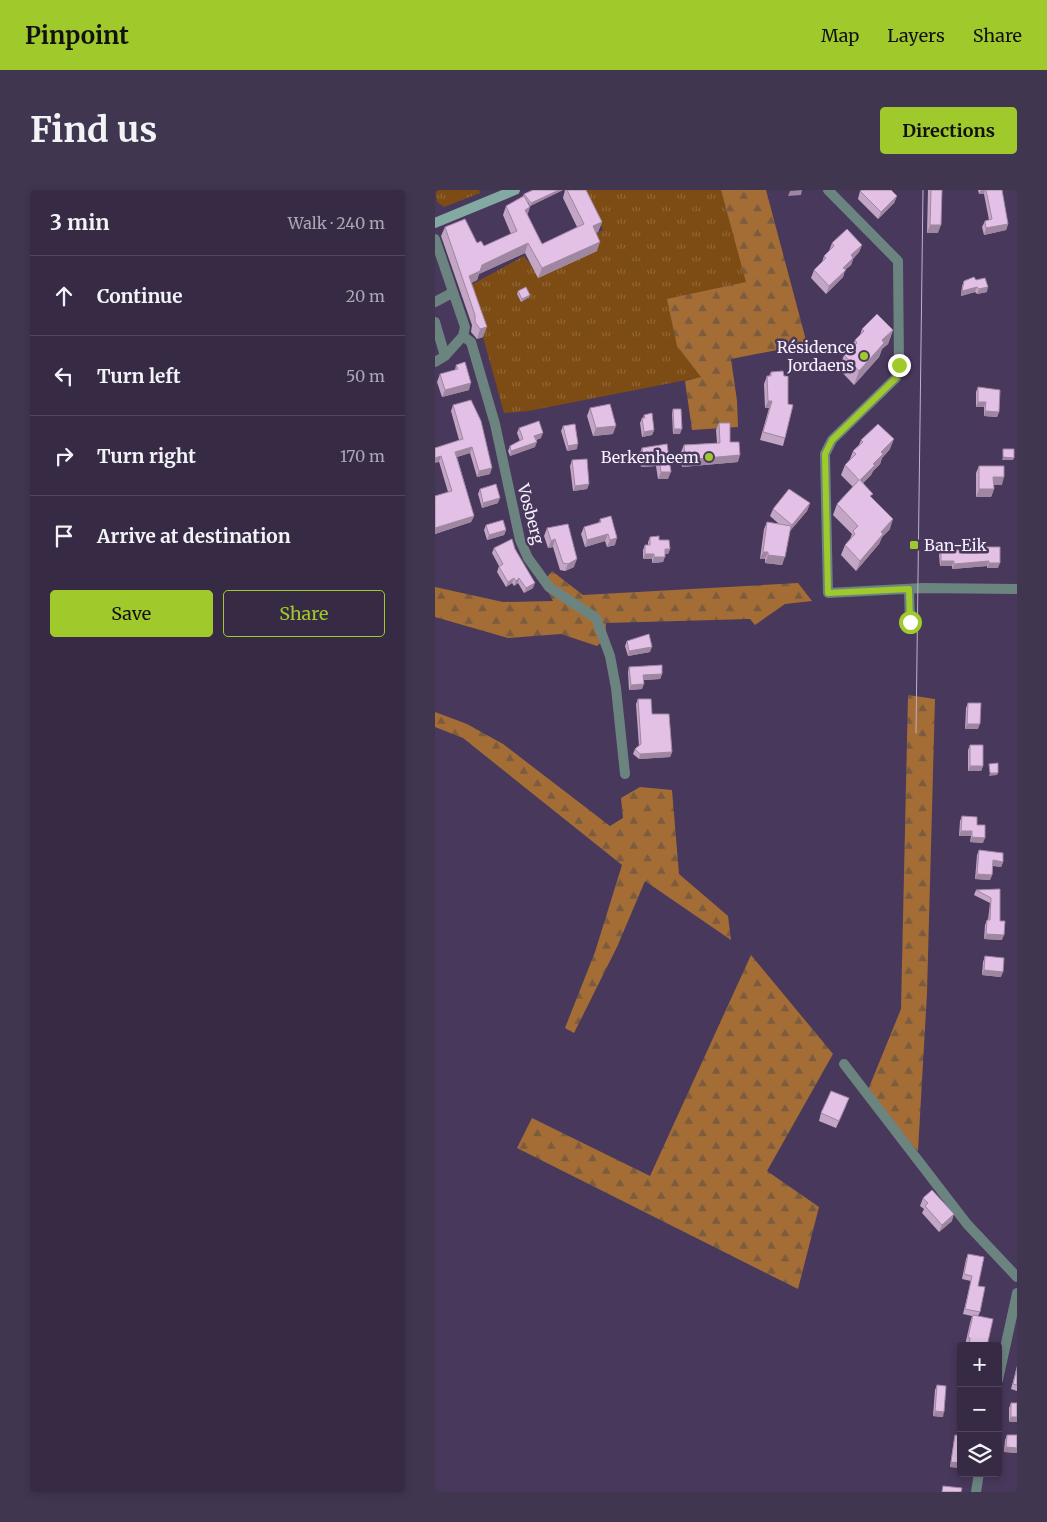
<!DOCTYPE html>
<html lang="en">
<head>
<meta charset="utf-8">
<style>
  body { margin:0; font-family:Merriweather,serif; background:#413650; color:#f1f3f6 }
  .controls { position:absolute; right:15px; bottom:15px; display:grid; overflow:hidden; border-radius:5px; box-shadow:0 2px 8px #0003 }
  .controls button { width:45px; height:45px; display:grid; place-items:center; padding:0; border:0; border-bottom:1px solid #50465e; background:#362a45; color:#f1f3f6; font:25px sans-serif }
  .stop { position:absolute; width:15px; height:15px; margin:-11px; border:4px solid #a0c92b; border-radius:50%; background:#fff }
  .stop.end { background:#a0c92b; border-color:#fff; box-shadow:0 1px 5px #0008 }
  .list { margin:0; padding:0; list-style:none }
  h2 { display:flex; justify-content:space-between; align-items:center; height:65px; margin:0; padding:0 20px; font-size:21px }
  h2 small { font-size:16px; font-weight:400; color:#aaa7b3 }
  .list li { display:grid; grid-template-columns:32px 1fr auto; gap:15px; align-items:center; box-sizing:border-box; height:80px; padding:0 20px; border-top:1px solid #50465e }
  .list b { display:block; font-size:19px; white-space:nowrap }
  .list em { font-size:16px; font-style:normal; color:#aaa7b3 }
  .actions { display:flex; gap:10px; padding:15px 20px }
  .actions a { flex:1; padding:11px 0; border:1px solid #a0c92b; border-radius:5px; text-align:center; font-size:18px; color:#a0c92b }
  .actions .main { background:#a0c92b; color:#111 }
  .icon { flex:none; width:28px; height:28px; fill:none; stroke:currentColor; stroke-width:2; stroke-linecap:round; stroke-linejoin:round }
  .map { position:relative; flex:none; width:582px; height:1302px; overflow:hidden; border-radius:5px }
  header { display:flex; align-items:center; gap:30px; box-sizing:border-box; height:70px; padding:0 25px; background:#a0c92b; color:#111 }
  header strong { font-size:24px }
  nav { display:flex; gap:28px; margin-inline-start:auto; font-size:18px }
  .intro { display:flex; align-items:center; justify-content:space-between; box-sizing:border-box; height:120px; padding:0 30px }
  h1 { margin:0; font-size:35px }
  .button { padding:12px 22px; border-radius:5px; background:#a0c92b; color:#111; font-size:18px; font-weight:700 }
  main { display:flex; gap:30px; padding:0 30px }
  aside { flex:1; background:#362a45; border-radius:5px; box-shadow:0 2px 8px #0003 }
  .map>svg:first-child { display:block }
  .grass { fill:url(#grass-tufts) }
  .forest { fill:url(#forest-firs) }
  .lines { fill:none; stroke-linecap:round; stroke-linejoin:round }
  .street { stroke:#6c8480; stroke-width:10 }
  .secondary { stroke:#83a9a3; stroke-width:10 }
  .tram { stroke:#bcb4c8; stroke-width:1 }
  .wall { fill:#c3a5c6 }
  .shaded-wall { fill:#9f86a1 }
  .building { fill:#e3c0e6; stroke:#9f86a1 }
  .route { stroke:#a0c92b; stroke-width:6 }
  .poi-dot { fill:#a0c92b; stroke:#48385c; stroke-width:2 }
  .labels { text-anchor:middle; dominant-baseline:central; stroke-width:5; stroke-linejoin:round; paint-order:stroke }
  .poi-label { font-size:16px; fill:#f5f0fd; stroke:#48385c; text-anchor:end }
  .street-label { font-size:16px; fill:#f5f0fd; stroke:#48385c }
</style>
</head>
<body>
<header>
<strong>Pinpoint</strong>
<nav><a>Map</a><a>Layers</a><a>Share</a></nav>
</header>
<div class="intro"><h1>Find us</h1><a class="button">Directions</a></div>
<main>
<aside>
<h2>3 min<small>Walk · 240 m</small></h2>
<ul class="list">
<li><svg class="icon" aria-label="ahead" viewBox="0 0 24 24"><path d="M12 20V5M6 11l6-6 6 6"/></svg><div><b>Continue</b></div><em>20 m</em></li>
<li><svg class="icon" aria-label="left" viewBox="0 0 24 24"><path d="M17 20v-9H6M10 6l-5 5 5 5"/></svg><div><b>Turn left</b></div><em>50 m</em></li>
<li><svg class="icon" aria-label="right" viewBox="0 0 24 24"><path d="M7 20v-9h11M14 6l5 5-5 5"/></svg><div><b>Turn right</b></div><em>170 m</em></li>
<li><svg class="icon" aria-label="arrive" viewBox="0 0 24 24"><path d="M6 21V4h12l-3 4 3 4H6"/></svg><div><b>Arrive at destination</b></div></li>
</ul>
<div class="actions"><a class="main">Save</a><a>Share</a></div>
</aside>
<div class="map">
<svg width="582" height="1302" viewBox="0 0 582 1302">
  <defs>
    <pattern id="grass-tufts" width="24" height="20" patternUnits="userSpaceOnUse" patternTransform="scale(1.25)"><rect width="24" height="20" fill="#7d4c14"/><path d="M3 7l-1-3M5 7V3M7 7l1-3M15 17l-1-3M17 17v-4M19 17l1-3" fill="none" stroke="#906637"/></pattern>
    <pattern id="forest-firs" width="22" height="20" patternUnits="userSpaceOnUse" patternTransform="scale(1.25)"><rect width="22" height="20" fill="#a46d35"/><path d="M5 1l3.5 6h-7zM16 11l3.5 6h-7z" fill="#7c5c3f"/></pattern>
  </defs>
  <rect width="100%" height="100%" fill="#48385c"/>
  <path class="grass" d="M0 0H44L45 3 9 17 2 12Z
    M151 0H286L312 92 242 156 267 187 93 221 69 223 34 96 89 66 98 77 168 40Z"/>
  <path class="forest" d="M286 0H331L372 154 296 169 302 211 303 237 257 240 250 191 266 187 242 156 232 109 311 92Z
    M117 381 148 405 363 393 377 411 350 414 320 435 315 429 171 433 170 449 162 456 126 444 73 448 0 427V397L68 412 118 411 108 392Z
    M473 505 500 509 492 803 483 961 471 949 433 900 466 819Z
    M0 522 32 534 68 554 175 636 188 628 186 608 205 597 237 600 244 684 293 726 296 750 210 691 182 757 139 843 130 838 160 762 187 675 28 548 0 537Z
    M316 765 398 864 332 981 384 1017 363 1099 82 958 97 928 215 986Z"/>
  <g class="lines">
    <path class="street" d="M393 0 463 71 464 175 461 188 397 250 390 264 393 403 488 398 582 399
      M0 49 30 137 28 146 36 152 60 234 85 350 93 368 114 397 161 428 175 466 181 498 190 584
      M0 112 17 103
      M0 132 10 166
      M0 172 10 166 28 146
      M474 399 475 432
      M409 874 532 1034 582 1087
      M563 1190 582 1103
      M541 1302 544 1283"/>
    <path class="secondary" d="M0 33 80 0"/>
    <path class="tram" d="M481 543 488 0"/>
  </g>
  <path class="wall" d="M128 0 95 16 93 12 92 24 107 54 142 37 128 8 130 0H151L167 32 163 42 161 43 162 61 103 88 90 63 44 84 42 90 36 93 48 147 42 149 36 142 37 135 6 46 10 37 49 56 76 44 68 25 71 16 88 6 89 4Z
    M493 0H507L503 43H492Z
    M543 0H568H567L573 34 571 40 549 45 547 37 550 31 554 30 549 4H544Z
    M425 1 462 6 459 13 443 29 423 9Z
    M397 53 427 55 424 62 418 69 416 75 410 80 408 87 391 104 376 88 379 80 387 72 389 66 394 61Z
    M541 90 552 102 542 104 540 102 526 106 527 96 529 91Z
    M83 101 95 105 94 107 86 112 82 104Z
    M427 139 458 140 453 154 447 159 444 167 419 195 404 179 409 165 417 157 420 150 425 145Z
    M21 175 34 200 7 207 2 192 5 184 20 180Z
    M336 182 350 248 348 256 325 250 334 218H330L329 194 332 186H334Z
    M543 197 564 222 562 227 549 226V217H541V202Z
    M18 215 55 284 42 287 35 263 22 267 39 326 36 332 0 344V306L13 302 0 258 24 250 16 221Z
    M155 218 178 244 158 246 152 226Z
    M238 219 245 244H238L237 224Z
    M209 225 219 240 217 245 207 247 205 233 207 228H208Z
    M284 233 303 272 247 277 246 262 249 255 282 253 281 240Z
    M128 236 142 259 132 261 126 241Z
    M84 238 106 248 101 250 100 257 75 266 73 261 75 256 85 251 82 243Z
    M426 250 455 259 447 268 445 274 438 281 436 285 428 293 455 339 447 347 444 354 421 381 406 365 410 355 415 349 417 344 398 325 402 314 418 297 406 285 410 275 415 269 418 261 424 255Z
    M232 254 233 289H223L221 276 206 277 204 265 207 258Z
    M137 270 154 294 152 299 138 301 135 276Z
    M544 276 567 295H559V299L556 307H541V283Z
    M45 299 63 313 47 318 43 304Z
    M375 313 372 321 355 341 347 375 330 373V369H325L329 339 332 332 344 334 335 326 338 319Z
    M165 329 180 355 172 357 170 351 150 357 146 344 149 337 164 333Z
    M51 335 71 340 69 345 52 350 49 340Z
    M112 338 139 377 130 381 125 380 118 357 113 358 109 346Z
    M215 347 224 350 235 359 233 364H230L228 372 217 373V369H208V360L210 355H213V352Z
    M541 357 563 378H552V376L517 379V376H505L504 365 506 360 524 363H539Z
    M59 358 80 359 98 398 89 403 83 393 79 396 77 393 71 397 62 382 64 376 57 363Z
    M192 451 215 462 193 466 190 456Z
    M194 477 227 484 225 489 209 490 207 499 194 500 193 482Z
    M203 509 217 524 237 562 235 567 204 569 198 564 200 559 204 556 201 514Z
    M533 513 543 539H530L531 518Z
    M535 555 548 576 546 581H533V560Z
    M527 626 548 653 535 652 536 646H524L525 631Z
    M544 660 568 672 566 677 558 676 557 685 555 690 540 689 542 665Z
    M565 699V731L567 750 549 749 550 735 552 730H553L555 713 539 705 541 700Z
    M550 766 566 787 547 785 548 772Z
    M411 916 401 938 384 931 386 923Z
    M488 1008 517 1031 504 1042 487 1023 489 1019 485 1016Z
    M533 1064 543 1096 545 1122 543 1126 552 1156H532L530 1155 535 1133 537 1126 528 1124 536 1091 527 1089 531 1069Z
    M582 1176V1201L576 1199Z
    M502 1195 508 1227 498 1226 500 1200Z
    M576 1213H582L574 1232V1218Z
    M520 1245 526 1246V1278L515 1277 519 1250Z
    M572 1245H582V1263L569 1262 570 1250Z"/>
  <path class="shaded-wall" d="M124 0H128L95 16 96 13Z
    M367 0 366 5 353 6 355 1Z
    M546 0H550L549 4H544Z
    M462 6 459 13 443 29 446 22Z
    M95 17 92 27 90 20Z
    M167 32 163 42 155 46 158 36Z
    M573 34 571 40 549 45 551 38Z
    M495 35H506L503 43H492Z
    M165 52 162 61 103 88 107 78Z
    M93 53 90 63 44 84 42 90 31 96 34 86 47 75Z
    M427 55 424 62 418 69 416 75 410 80 408 87 391 104 394 96 416 65Z
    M542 97 540 102 526 106 527 101Z
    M553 97 552 102 542 104 544 99Z
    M95 105 94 107 86 112 87 109Z
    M52 137 48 147 42 149 45 139Z
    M458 140 453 154 447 159 444 167 419 195 424 181 447 150Z
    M36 193 34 200 7 207 10 200Z
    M333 211H337L334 218H330Z
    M543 212H551L549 217H541Z
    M550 221 564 222 562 227 549 226Z
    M181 236 178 244 158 246 161 238Z
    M239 239H247L245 244H238Z
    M219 240 217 245 207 247 209 242Z
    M108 243 106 248 98 251 99 246Z
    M459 249 455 259 447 268 445 274 438 281 436 285 421 300 425 290 438 274 446 262Z
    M102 252 100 257 75 266 76 261Z
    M143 254 142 259 132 261 133 256Z
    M37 257 35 263 18 268 20 262Z
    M305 265 303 272 247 277 250 270Z
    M6 266 4 272 0 273V268Z
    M568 267 579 268 578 270H567Z
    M224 268 221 276 206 277 208 270Z
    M57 278 55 284 42 287 44 281Z
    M226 282H236L233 289H223Z
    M558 287H569L567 295H556Z
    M154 294 152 299 138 301 140 296Z
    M544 299H559L556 307H541Z
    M65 308 63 313 47 318 48 313Z
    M375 313 372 321 354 342 357 335Z
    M39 326 36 332 0 344V338Z
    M458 329 455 339 447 347 444 354 421 381 425 371 446 342Z
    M71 340 69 345 52 350 54 345Z
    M173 344 170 351 150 357 152 350Z
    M182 348 180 355 172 357 175 350Z
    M120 349 118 357 113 358 116 351Z
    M230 359H235L233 364H228Z
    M328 362H333L330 369H325Z
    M210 364H219L217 369H208Z
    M333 365 350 367 347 375 330 373Z
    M219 367H230L228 372 217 373Z
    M142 369 139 377 130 381 133 374Z
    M506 371H519L517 376H505Z
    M554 371 552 376 517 379 519 374Z
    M554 373H565L563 378H552Z
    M79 388 77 393 71 397 73 392Z
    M84 388 83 393 79 396 81 391Z
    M100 393 98 398 89 403 91 398Z
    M217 457 215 462 193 466 194 461Z
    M227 484 225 489 207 490 208 485Z
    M209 494 207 499 194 500 196 495Z
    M532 534H545L543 539H530Z
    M237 562 235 567 204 569 205 564Z
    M535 576H548L546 581H533Z
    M555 583H563L562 585 554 586Z
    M526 641H537L536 646H524Z
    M537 647 550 648 548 653 535 652Z
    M558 670 568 672 566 677 556 675Z
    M542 684 557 685 555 690 540 689Z
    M551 744 569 745 567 750 549 749Z
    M549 780 568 782 566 787 547 785Z
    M519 1024 517 1031 504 1042 507 1035Z
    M500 1221 509 1222 508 1227 498 1226Z
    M576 1227H582V1232H574Z
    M571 1257 582 1258V1263L569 1262Z
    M516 1272 526 1273V1278L515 1277Z"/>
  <path class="building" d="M98 0H124L96 13 89 4Z
    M132 0H151L167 32 158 36 165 52 107 78 93 53 47 75 45 81 34 86 52 137 45 139 40 132V125L10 37 30 29 42 53 46 51 49 56 82 41 71 16 89 6 95 17 90 20 107 54 149 34Z
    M427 0H456L462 6 446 22 425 1Z
    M496 0H507L506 35H495Z
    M551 0H567L573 34 551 38 550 31 557 29Z
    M412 39 427 55 416 65 418 68 408 78 411 80 394 96 379 80 391 68 389 66 399 56 397 53Z
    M539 87 541 90 550 88 553 97 544 99 542 97 527 101 529 91Z
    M91 97 95 105 87 109 83 101Z
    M442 124 458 140 447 150 449 153 424 181 409 165 422 153 420 150 429 141 427 139Z
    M30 172 36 193 10 200 5 184 23 179 21 175Z
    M348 181 349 186H353V214L358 215 350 248 328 242 337 211H333L332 186H336V182Z
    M543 197 565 200 564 222 550 221 551 212H543Z
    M36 210 46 231 57 278 44 281 37 257 20 262 39 326 0 338V306L17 301 6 266 0 268V258L28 249 18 215Z
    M175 214 181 236 161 238 155 218Z
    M238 219H246L247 239H239Z
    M217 223 219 240 209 242 207 228H210L209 225Z
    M104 231 108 243 99 246 102 252 76 261 75 256 88 249 84 238Z
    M284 233H295V252H304L305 265 250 270 249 255 285 253Z
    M140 234 143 254 133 256 128 236Z
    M443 234 459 249 446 262 448 264 438 274 440 275 425 290 438 304 435 306 458 329 446 342 448 344 425 371 410 355 420 344 418 341 423 336 402 314 424 290 410 275 421 264 418 261 428 252 426 250Z
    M232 254 236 282H226L224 268 208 270 207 258Z
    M568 259H579V268L568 267Z
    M152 269 154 294 140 296 137 270Z
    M544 276H569V287H558L559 299H544Z
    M61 294 65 308 48 313 45 299Z
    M354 299 375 313 357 335 338 319Z
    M176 326 182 348 175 350 173 344 152 350 149 337 166 332 165 329Z
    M68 330 71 340 54 345 51 335Z
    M332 332 356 336 350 367 333 365V362H328Z
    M133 334 142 369 133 374 128 373 120 349 116 351 112 338Z
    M224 346V350H234L235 359H230V367H219V364H210V355H215V347Z
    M77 349 80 359 100 393 91 398 84 388 81 391 79 388 73 392 64 377 68 374 59 358Z
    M541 357H565V373H554V371L519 374V371H506V360H524V363H541Z
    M214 444 217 457 194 461 192 451Z
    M227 475V484L208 485 209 494 196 495 194 477Z
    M203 509H216L217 524H234L237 562 205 564 200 559 206 554Z
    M533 513H546L545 534H532Z
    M535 555H548V576H535Z
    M563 573V583H555L554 574Z
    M527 626 542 627V635H550V648L537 647V641H526Z
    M544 660 568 663V672L558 670 557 685 542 684Z
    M565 699V731H570L569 745 551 744 552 730H555L556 708 541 700Z
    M550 766 569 768 568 782 549 780Z
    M396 901 414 908 404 931 386 923Z
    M497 1000 519 1024 507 1035 490 1016 493 1013 488 1008Z
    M533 1064 549 1067 543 1096 550 1097 545 1122 530 1119 537 1086 529 1084Z
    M538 1125 558 1129 552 1156H534L535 1148 533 1147Z
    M582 1178V1195L578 1194Z
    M502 1195 511 1196 509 1222 500 1221Z
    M576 1213H582V1227H576Z
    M520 1245 526 1246V1273L516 1272Z
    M572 1245H582V1258L571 1257Z
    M508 1296 527 1298 526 1302H507Z"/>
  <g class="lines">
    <path class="route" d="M464 175 461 188 397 250 390 264 393 403 474 399 475 432"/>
  </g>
  <g class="poi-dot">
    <circle cx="429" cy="166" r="5"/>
    <circle cx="274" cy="267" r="5"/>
    <rect x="474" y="350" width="10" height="10" rx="2.5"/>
  </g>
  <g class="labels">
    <g class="poi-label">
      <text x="419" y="157">Résidence<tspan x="419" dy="18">Jordaens</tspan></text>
      <text x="264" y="267">Berkenheem</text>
      <text x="489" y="355" text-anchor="start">Ban-Eik</text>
    </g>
    <g class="street-label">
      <text transform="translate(96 324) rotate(75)">Vosberg</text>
    </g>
  </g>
</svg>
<div class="controls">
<button>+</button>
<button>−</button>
<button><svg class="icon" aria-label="layers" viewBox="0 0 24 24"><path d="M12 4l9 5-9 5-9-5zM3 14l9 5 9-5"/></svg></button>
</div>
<div class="stop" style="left:475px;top:432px"></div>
<div class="stop end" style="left:464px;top:175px"></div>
</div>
</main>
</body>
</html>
